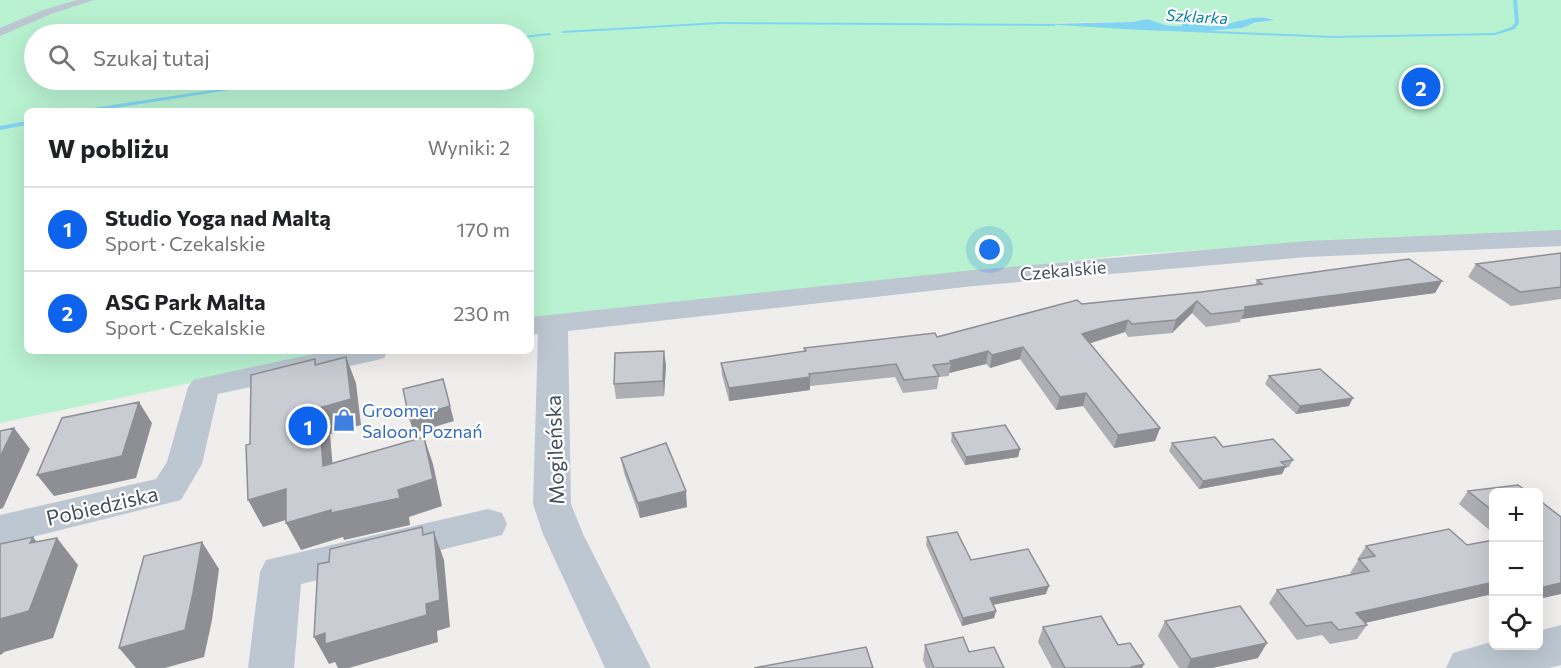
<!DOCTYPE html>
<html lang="pl">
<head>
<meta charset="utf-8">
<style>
  body { margin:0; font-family:Commissioner,sans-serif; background:#f2f2f2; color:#202124 }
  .controls { position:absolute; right:18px; bottom:18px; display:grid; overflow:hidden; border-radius:9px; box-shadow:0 6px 24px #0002 }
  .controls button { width:54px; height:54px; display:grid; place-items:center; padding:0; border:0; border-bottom:2px solid #e0e0e0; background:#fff; color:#202124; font:30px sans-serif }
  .you { position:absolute; left:990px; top:250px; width:21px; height:21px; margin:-15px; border:4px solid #fff; border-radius:50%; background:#1a73e8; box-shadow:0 0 0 9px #1a73e833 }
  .badge { display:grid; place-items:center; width:39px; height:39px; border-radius:50%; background:#0d63eb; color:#fff; font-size:20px; font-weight:700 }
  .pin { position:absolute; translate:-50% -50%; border:3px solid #fff; box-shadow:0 2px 6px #0006 }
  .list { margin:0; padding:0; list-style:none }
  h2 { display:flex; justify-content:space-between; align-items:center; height:78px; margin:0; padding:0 24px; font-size:26px }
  h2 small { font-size:20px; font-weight:400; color:#757577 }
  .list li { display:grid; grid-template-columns:39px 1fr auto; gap:18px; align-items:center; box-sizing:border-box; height:84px; padding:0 24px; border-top:2px solid #e0e0e0 }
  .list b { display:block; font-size:22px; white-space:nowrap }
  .list p { margin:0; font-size:20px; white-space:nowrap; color:#757577 }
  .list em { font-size:20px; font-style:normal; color:#757577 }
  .icon { flex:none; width:33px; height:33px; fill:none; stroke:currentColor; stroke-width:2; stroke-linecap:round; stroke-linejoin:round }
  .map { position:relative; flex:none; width:1561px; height:668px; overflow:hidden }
  .search { position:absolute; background:#fff; box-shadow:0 6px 24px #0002; left:24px; top:24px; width:510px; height:66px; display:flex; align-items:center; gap:15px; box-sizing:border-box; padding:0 21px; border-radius:33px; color:#757577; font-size:22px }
  .panel { position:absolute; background:#fff; box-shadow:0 6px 24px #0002; left:24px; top:108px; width:510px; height:246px; border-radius:9px }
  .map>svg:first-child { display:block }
  .green { fill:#b8f2d1; fill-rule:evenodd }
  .water { fill:#82d5f2 }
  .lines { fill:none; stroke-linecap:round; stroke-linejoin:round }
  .stream { fill:#82d5f2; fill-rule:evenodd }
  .pedestrian { fill:#bdc7d1; fill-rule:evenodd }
  .minor { fill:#bdc7d1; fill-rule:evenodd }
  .wall { fill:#adafb5 }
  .shaded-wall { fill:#8d8f94 }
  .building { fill:#c9ccd3; stroke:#8d8f94; stroke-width:1.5 }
  .labels { text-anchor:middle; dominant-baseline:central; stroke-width:4.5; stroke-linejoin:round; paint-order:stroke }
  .far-water-label { font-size:16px; font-style:italic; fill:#047ea9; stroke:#fff }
  .street-label { font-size:18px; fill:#44505c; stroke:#fff }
  .shop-label { font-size:18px; fill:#366cbe; stroke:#fff; text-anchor:start }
  .near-street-label { font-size:21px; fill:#44505c; stroke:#fff }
</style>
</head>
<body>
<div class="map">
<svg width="1561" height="668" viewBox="0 0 1561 668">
  <rect width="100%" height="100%" fill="#f0eded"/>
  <path class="green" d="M0 0H1561V232L1274 245 1126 255 531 318V111H27V351H343L0 423ZM1180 16H1199L1207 20 1198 24C1223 33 1249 11 1274 19L1233 29 1209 31 1139 30 1049 23 1132 22 1148 19 1168 26H1181L1183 24ZM34 34H524V80H34Z"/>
  <path class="water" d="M1180 16 1207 18V20L1199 24C1223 33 1250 10 1274 20L1254 23 1242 28 1209 31 1139 30 1043 24 1132 22 1148 19 1168 26H1181L1183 24 1175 17Z"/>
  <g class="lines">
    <path class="stream" d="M1513 0H1517L1519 23 1515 29 1495 35 1332 38 1145 30 1143 29 1145 28 1332 36 1495 33 1511 27 1515 23Z
      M720 22 1054 24 1056 25 1054 26 720 24 563 33 561 32 563 31Z
      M549 33 551 34V35L524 38V36Z
      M280 80H288L286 81 96 111H83L86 109Z
      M27 121V125L0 130V126Z"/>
    <path class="pedestrian" d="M77 0H94L51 14 0 36V28L43 10Z"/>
    <path class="minor" d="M1561 230V246L1307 257 974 286 568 331 571 504 583 534 651 668H605L543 534 533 504 538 334 531 335V317L974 270 1307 241Z
      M327 351H388L384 358 373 361 218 394 202 464 181 500 0 545V515L156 479 167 462 188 387 193 380Z
      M488 509 502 513 507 524 502 535 301 584 294 668H248L260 572 266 560Z
      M1561 625V665L1549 668H1446L1453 653 1494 641V646H1538V631Z"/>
  </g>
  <path class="wall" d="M1561 253V299L1511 306 1468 277 1476 264Z
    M1257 280 1442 281 1435 293 1241 319 1240 322 1206 327 1192 313 1172 333 1128 337 1125 332 1089 343 1160 428 1155 441 1114 448 1083 406 1056 410 1020 359 990 368 986 364 949 373V376L939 377 937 389 903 393 895 377 810 386V390L729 401 722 375 721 363 804 351V348L937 337 1082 304 1201 292 1255 285Z
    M666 365 664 396 616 399 614 384Z
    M1269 376 1349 406 1296 414 1265 384Z
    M952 433 1020 449 1018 457 965 465 951 441Z
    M1172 443 1223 447 1293 460 1289 467 1285 468 1282 474 1199 489 1169 451Z
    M621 458 687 507 640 518 624 473Z
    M1468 491 1494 492V534L1459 504Z
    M927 537 971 560 1046 594 993 604 996 611 994 618 962 626 926 545Z
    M1494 540V600L1488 595 1365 623 1367 625 1357 639 1330 644 1322 635 1297 640 1269 603 1277 590 1351 574 1350 573 1358 561 1357 560 1366 546 1467 545Z
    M1165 621 1258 658 1212 668H1179L1158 636Z
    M1043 627 1118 645 1144 664 1142 668H1052L1038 642Z
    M925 645 969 652 1004 668H926L923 660Z"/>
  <path class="shaded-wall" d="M1442 281 1435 293 1241 319 1245 310V307Z
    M1197 301 1192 313 1172 333 1176 320Z
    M1128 320 1125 332 1079 347 1082 334Z
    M1023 347 1020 359 990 368 992 355Z
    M664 351 666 365 664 396 663 381Z
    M988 351 986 364 949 373 951 363 950 361Z
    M346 357 356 383 361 425 330 434 335 493 323 466 319 408Z
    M810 377V390L729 401V388Z
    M443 379 454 421 414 433 409 418Z
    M1086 393 1083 406 1056 410 1060 397Z
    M1353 398 1349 406 1296 414 1300 406Z
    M139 402 152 423 136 478 54 496 37 475Z
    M14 428 30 449 3 508 0 509V457Z
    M1160 428 1155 441 1114 448 1118 435Z
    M424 437 433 464 442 506 409 517 410 525 344 540 343 537 301 550 286 523 398 490Z
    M1020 449 1018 457 965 465 966 457Z
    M1286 466 1282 474 1199 489 1203 481Z
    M286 489 299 516 263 527 248 500Z
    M686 491 687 507 640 518 638 503Z
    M434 532 444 560 450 627 437 631 438 642 349 668H338L335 662 329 664 314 637 426 604Z
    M33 537 49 557 57 538 78 565 53 638 4 652 2 654 0 655V619Z
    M202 542 219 569 212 620 204 657 165 668H136L119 648Z
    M1494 582V588L1488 595 1347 627 1356 613Z
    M1561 583V594L1539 599V588Z
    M1049 586 1046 594 988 606 990 598Z
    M996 611 994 618 962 626 963 618Z
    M1267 643 1258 658 1212 668H1187L1191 659Z
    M1144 664 1142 668H1130L1131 667Z"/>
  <path class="building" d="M1561 253V287L1520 292 1476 264Z
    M1409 259 1442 281 1245 307V310L1211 314 1197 301 1176 320 1132 324 1128 320 1082 334 1160 428 1118 435 1086 393 1060 397 1023 347 992 355 988 351 950 361 951 363 933 365 939 376 904 380 896 364 809 374 810 377 729 388 721 363 806 351 804 348 935 333 937 337 1077 300 1082 304 1201 292 1262 284 1257 280Z
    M664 351 663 381 614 384 615 353Z
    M346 357 351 399 319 408 323 466 424 437 433 479 398 490 400 498 331 513V510L286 523V489L248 500 246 445 250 444 251 375 315 359V365Z
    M1320 369 1353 398 1300 406 1269 376Z
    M443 379 450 406 409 418 403 389Z
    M139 402 122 456 37 475 62 418Z
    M1005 425 1020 449 966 457 952 433Z
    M14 428 0 457V431Z
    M1215 437 1223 447 1273 439 1293 460 1281 462 1286 466 1203 481 1172 443Z
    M666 443 686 491 638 503 621 458Z
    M1518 485 1528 492H1494V512L1468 491Z
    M1539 500 1561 517V583L1539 588Z
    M422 527 423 535 434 532 440 600 426 604 427 615 325 644V633L314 637 318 564 329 562 330 549Z
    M1449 529 1467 545 1494 540V582L1356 613 1367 625 1339 630 1331 622 1306 626 1277 590 1369 571 1359 559 1375 556 1366 546Z
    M957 532 971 560 1028 549 1049 586 990 598 996 611 963 618 927 537Z
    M33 537 30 543 57 538 29 611 0 619V544Z
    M202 542 193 593 185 630 119 648 144 556Z
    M1240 606 1267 643 1191 659 1165 621Z
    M1101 616 1118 645 1130 643 1144 664 1131 667V668H1065L1043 627Z
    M963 637 969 652 994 647 1004 668H934L925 645Z
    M866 647 873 668H754Z"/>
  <defs>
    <g id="shop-bare" transform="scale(1.8)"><path d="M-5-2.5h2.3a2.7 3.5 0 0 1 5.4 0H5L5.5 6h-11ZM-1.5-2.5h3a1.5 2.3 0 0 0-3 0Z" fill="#3f7fe0" stroke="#fff" stroke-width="2.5" paint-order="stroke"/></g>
  </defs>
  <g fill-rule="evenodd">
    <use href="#shop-bare" x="344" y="420"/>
  </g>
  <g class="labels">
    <g class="far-water-label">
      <text transform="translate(1197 16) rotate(3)">Szklarka</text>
    </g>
    <g class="street-label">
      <text transform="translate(1063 270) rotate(-5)">Czekalskie</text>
    </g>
    <g class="shop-label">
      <text x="362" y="410">Groomer<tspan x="362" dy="21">Saloon Poznań</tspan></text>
    </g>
    <g class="near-street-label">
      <text transform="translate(554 450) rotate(-92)">Mogileńska</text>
      <text transform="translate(102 505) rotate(-13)">Pobiedziska</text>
    </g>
  </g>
</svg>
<div class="controls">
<button>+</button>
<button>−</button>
<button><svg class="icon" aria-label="locate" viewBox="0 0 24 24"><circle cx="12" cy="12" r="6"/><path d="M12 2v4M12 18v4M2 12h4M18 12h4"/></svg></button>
</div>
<div class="you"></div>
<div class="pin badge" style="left:308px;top:426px">1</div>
<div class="pin badge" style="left:1421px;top:87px">2</div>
<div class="search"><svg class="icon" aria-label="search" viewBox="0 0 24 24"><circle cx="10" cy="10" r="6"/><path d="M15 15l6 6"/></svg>Szukaj tutaj</div>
<section class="panel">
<h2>W pobliżu<small>Wyniki: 2</small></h2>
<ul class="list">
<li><span class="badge">1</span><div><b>Studio Yoga nad Maltą</b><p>Sport · Czekalskie</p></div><em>170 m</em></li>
<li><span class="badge">2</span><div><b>ASG Park Malta</b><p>Sport · Czekalskie</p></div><em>230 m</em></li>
</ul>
</section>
</div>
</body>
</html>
